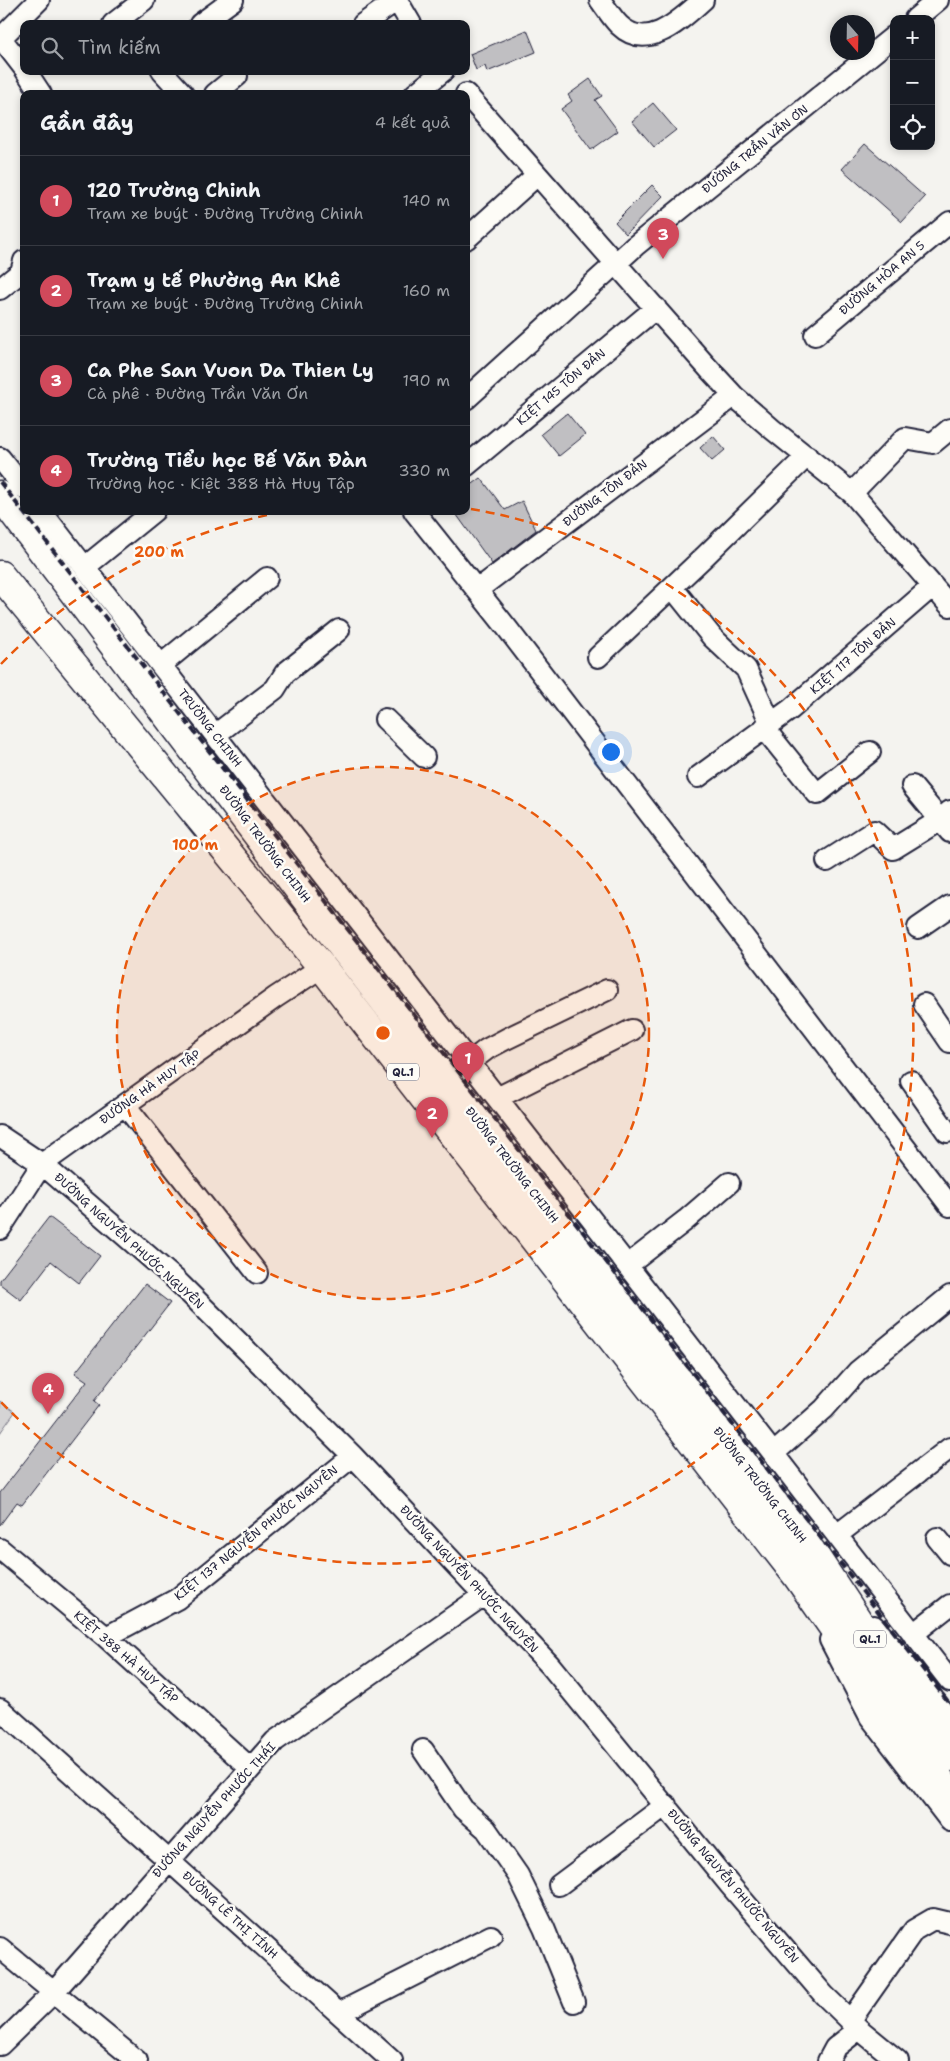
<!DOCTYPE html>
<html lang="vi">
<head>
<meta charset="utf-8">
<style>
  body { margin:0; font-family:"Shantell Sans",sans-serif; background:#20242c; color:#f1f3f6 }
  .controls { position:absolute; right:15px; top:15px; display:grid; overflow:hidden; border-radius:10px; box-shadow:0 2px 8px #0003 }
  .controls button { width:45px; height:45px; display:grid; place-items:center; padding:0; border:0; border-bottom:1px solid #363941; background:#171b24; color:#f1f3f6; font:25px sans-serif }
  .compass { position:absolute; left:830px; top:15px; width:45px; height:45px; border-radius:50%; background:#171b24; box-shadow:0 2px 8px #0003; rotate:160deg }
  .you { position:absolute; left:610px; top:751px; width:18px; height:18px; margin:-12px; border:4px solid #fff; border-radius:50%; background:#1a73e8; box-shadow:0 0 0 8px #1a73e833 }
  .badge { display:grid; place-items:center; width:32px; height:32px; border-radius:50%; background:#d1495b; color:#fff; font-size:16px; font-weight:700 }
  .pin { position:absolute; translate:-50% -41px; filter:drop-shadow(0 1px 2px #0008) }
  .pin::after { content:''; position:absolute; top:26px; width:18px; height:15px; background:inherit; clip-path:polygon(0 0,100% 0,50% 100%) }
  .list { margin:0; padding:0; list-style:none }
  h2 { display:flex; justify-content:space-between; align-items:center; height:65px; margin:0; padding:0 20px; font-size:21px }
  h2 small { font-size:16px; font-weight:400; color:#9ea1a6 }
  .list li { display:grid; grid-template-columns:32px 1fr auto; gap:15px; align-items:center; box-sizing:border-box; height:90px; padding:0 20px; border-top:1px solid #363941 }
  .list b { display:block; font-size:19px; white-space:nowrap }
  .list p { margin:0; font-size:16px; white-space:nowrap; color:#9ea1a6 }
  .list em { font-size:16px; font-style:normal; color:#9ea1a6 }
  .icon { flex:none; width:28px; height:28px; fill:none; stroke:currentColor; stroke-width:2; stroke-linecap:round; stroke-linejoin:round }
  .map { position:relative; flex:none; width:950px; height:2061px; overflow:hidden }
  .search { position:absolute; background:#171b24; box-shadow:0 2px 8px #0003; left:20px; top:20px; width:450px; height:55px; display:flex; align-items:center; gap:12px; box-sizing:border-box; padding:0 18px; border-radius:10px; color:#9ea1a6; font-size:19px }
  .panel { position:absolute; background:#171b24; box-shadow:0 2px 8px #0003; left:20px; top:90px; width:450px; height:425px; border-radius:10px }
  .map>svg:first-child { display:block }
  .green { fill:#d5d4d5; stroke:#7c7b88 }
  .building { fill:#c0bfc2; stroke:#22223b }
  .lines { fill:none; stroke-linecap:round; stroke-linejoin:round }
  .minor-casing { stroke:#22223b; stroke-width:24 }
  .highway-casing { stroke:#22223b; stroke-width:31 }
  .minor { stroke:#fdfcf7; stroke-width:20 }
  .highway { stroke:#fdfcf7; stroke-width:28 }
  .rail { stroke:#22223b; stroke-width:4; stroke-dasharray:8 4; stroke-linecap:butt }
  .ring { fill:none; stroke:#e8590c; stroke-width:2.5; stroke-dasharray:9 6 }
  .labels { text-anchor:middle; dominant-baseline:central; stroke-width:5; stroke-linejoin:round; paint-order:stroke }
  .shield { fill:#fdfcf7; stroke:#646373; stroke-width:1 }
  .shield-label { font-size:11px; font-weight:bold; fill:#22223b }
  .street-label { font-size:12px; fill:#22223b; stroke:#fdfcf7 }
  .centre { fill:#e8590c; stroke:#fdfcf7; stroke-width:2.5 }
  .ring-label { font-size:15px; text-anchor:middle; font-weight:bold; fill:#e8590c; stroke:#fdfcf7; stroke-width:5; stroke-linejoin:round; paint-order:stroke }
</style>
</head>
<body>
<div class="map">
<svg width="950" height="2061" viewBox="0 0 950 2061">
  <rect width="100%" height="100%" fill="#f4f3ef"/>
  <filter id="ink" filterUnits="userSpaceOnUse"><feTurbulence type="fractalNoise" baseFrequency=".02" numOctaves="2"/><feDisplacementMap in="SourceGraphic" scale="10" xChannelSelector="R" yChannelSelector="G"/><feConvolveMatrix kernelMatrix="1 2 1 2 8 2 1 2 1" color-interpolation-filters="sRGB"/></filter>
  <g filter="url(#ink)">
    <path class="green" d="M0 1401 15 1412 0 1433Z"/>
    <path class="building" d="M527 30 536 52 487 72 485 66 476 70 470 54Z
      M590 79 602 96 595 100 618 131 591 150 561 109 572 101 568 95Z
      M653 103 676 130 654 147 632 121Z
      M865 144 925 197 902 222 842 169Z
      M652 185 663 196 626 234 615 222Z
      M567 413 585 435 559 456 541 434Z
      M713 436 725 450 712 461 700 448Z
      M481 478 505 510 522 501 536 530 492 564 454 511H466V489Z
      M49 1217 100 1256 79 1283 51 1261 21 1300 0 1284V1280Z
      M145 1284 170 1303 94 1401 99 1405 22 1505 17 1502 0 1525V1493L87 1381 75 1373Z"/>
    <g class="lines">
      <g class="minor-casing">
        <path id="minor" d="M397 0 411 24
          M600 0C606 8 612 18 619 25 648 53 681 19 703 0
          M915 19 938 0
          M113 24 144 0
          M200 24 233 0
          M363 24 397 0
          M0 37 24 68
          M0 39 39 0
          M26 71 41 94
          M162 71 183 94
          M215 94 237 76
          M415 94 443 71
          M466 94 709 369 734 396 772 429 852 493 950 606
          M466 239 537 175
          M0 289 21 272 24 261
          M815 335 950 222
          M466 399 635 246 894 36
          M0 458 24 488
          M466 466 656 308
          M852 493 905 438 933 443 950 429
          M41 511 950 1681
          M414 511 507 628 950 1206
          M85 567 154 511
          M672 587 712 637 746 669 771 724
          M477 590 734 396
          M598 657 705 556 807 456
          M161 665 267 578
          M385 719 424 757
          M764 728 817 794 870 752
          M215 735 275 689 285 673 339 630
          M698 777 791 709 933 586
          M912 786 950 832
          M827 861 874 831 893 849 940 820 950 811
          M918 928 950 906
          M924 1004 950 1042
          M470 1062 487 1049 506 1039 607 990
          M911 1081 947 1132
          M497 1098 632 1030
          M125 1105 257 1273
          M0 1136 42 1164 175 1279 353 1456 550 1665 729 1884 824 1995 859 2029 898 2061
          M0 1229 42 1164 276 997 322 967
          M628 1265 686 1220 729 1183
          M774 1453 824 1409 858 1371 950 1296
          M837 1535 950 1448
          M937 1538 950 1554
          M0 1549 106 1637 250 1768
          M874 1626 916 1675 950 1722
          M913 1634 950 1605
          M106 1637 177 1599 353 1456
          M830 1640 870 1717 950 1821
          M0 1709 392 2061
          M423 1750 463 1809 486 1829 518 1875 544 1928 574 2002
          M559 1885 666 1805
          M0 1948 137 2061
          M339 2013 491 1936
          M850 2021 914 1930 933 1919 950 1923
          M0 2045 53 1993 275 1741 484 1595
          M828 2061 835 2048 859 2029"/>
      </g>
      <g class="highway-casing">
        <path id="highway" d="M0 495 343 948 815 1556 925 1722 950 1757
          M0 575 322 967 797 1576 950 1794"/>
      </g>
      <use href="#minor" class="minor"/>
      <use href="#highway" class="highway"/>
      <path class="rail" d="M0 482 950 1704"/>
    </g>
  </g>
  <circle cx="383" cy="1033" r="266" fill="#e8590c" fill-opacity=".12"/>
  <g class="ring">
    <circle cx="383" cy="1033" r="266"/>
    <path d="M1 664A531 531 0 0 1 282 512M471 509A531 531 0 1 1 1 1402"/>
  </g>
  <g class="labels">
    <g class="shield">
      <rect x="387" y="1063.5" width="32" height="17" rx="4"/>
      <rect x="854" y="1630.5" width="32" height="17" rx="4"/>
    </g>
    <g class="shield-label">
      <text x="403" y="1072">QL.1</text>
      <text x="870" y="1639">QL.1</text>
    </g>
    <g class="street-label">
      <text transform="translate(755 149) rotate(-39)">ĐƯỜNG TRẦN VĂN ƠN</text>
      <text transform="translate(882 278) rotate(-40)">ĐƯỜNG HÒA AN 5</text>
      <text transform="translate(561 387) rotate(-40)">KIỆT 145 TÔN ĐẢN</text>
      <text transform="translate(605 493) rotate(-37)">ĐƯỜNG TÔN ĐẢN</text>
      <text transform="translate(853 656) rotate(-41)">KIỆT 117 TÔN ĐẢN</text>
      <text transform="translate(210 728) rotate(52)">TRƯỜNG CHINH</text>
      <text transform="translate(265 844) rotate(53)">ĐƯỜNG TRƯỜNG CHINH</text>
      <text transform="translate(150 1087) rotate(-35)">ĐƯỜNG HÀ HUY TẬP</text>
      <text transform="translate(512 1165) rotate(52)">ĐƯỜNG TRƯỜNG CHINH</text>
      <text transform="translate(129 1241) rotate(42)">ĐƯỜNG NGUYỄN PHƯỚC NGUYÊN</text>
      <text transform="translate(760 1485) rotate(52)">ĐƯỜNG TRƯỜNG CHINH</text>
      <text transform="translate(256 1533) rotate(-39)">KIỆT 137 NGUYỄN PHƯỚC NGUYÊN</text>
      <text transform="translate(469 1579) rotate(47)">ĐƯỜNG NGUYỄN PHƯỚC NGUYÊN</text>
      <text transform="translate(126 1657) rotate(41)">KIỆT 388 HÀ HUY TẬP</text>
      <text transform="translate(214 1810) rotate(-48)">ĐƯỜNG NGUYỄN PHƯỚC THÁI</text>
      <text transform="translate(733 1886) rotate(50)">ĐƯỜNG NGUYỄN PHƯỚC NGUYÊN</text>
      <text transform="translate(230 1915) rotate(42)">ĐƯỜNG LÊ THỊ TÍNH</text>
    </g>
  </g>
  <circle cx="383" cy="1033" r="8" class="centre"/>
  <g class="ring-label">
    <text x="159" y="557">200 m</text>
    <text x="195" y="850">100 m</text>
  </g>
</svg>
<div class="controls">
<button>+</button>
<button>−</button>
<button><svg class="icon" aria-label="locate" viewBox="0 0 24 24"><circle cx="12" cy="12" r="6"/><path d="M12 2v4M12 18v4M2 12h4M18 12h4"/></svg></button>
</div>
<svg class="compass" viewBox="-18 -18 36 36"><path d="M0-13l5 13h-10z" fill="#e53935"/><path d="M0 13l5-13h-10z" fill="#9ea1a6"/></svg>
<div class="you"></div>
<div class="pin badge" style="left:468px;top:1083px">1</div>
<div class="pin badge" style="left:432px;top:1138px">2</div>
<div class="pin badge" style="left:663px;top:259px">3</div>
<div class="pin badge" style="left:48px;top:1414px">4</div>
<div class="search"><svg class="icon" aria-label="search" viewBox="0 0 24 24"><circle cx="10" cy="10" r="6"/><path d="M15 15l6 6"/></svg>Tìm kiếm</div>
<section class="panel">
<h2>Gần đây<small>4 kết quả</small></h2>
<ul class="list">
<li><span class="badge">1</span><div><b>120 Trường Chinh</b><p>Trạm xe buýt · Đường Trường Chinh</p></div><em>140 m</em></li>
<li><span class="badge">2</span><div><b>Trạm y tế Phường An Khê</b><p>Trạm xe buýt · Đường Trường Chinh</p></div><em>160 m</em></li>
<li><span class="badge">3</span><div><b>Ca Phe San Vuon Da Thien Ly</b><p>Cà phê · Đường Trần Văn Ơn</p></div><em>190 m</em></li>
<li><span class="badge">4</span><div><b>Trường Tiểu học Bế Văn Đàn</b><p>Trường học · Kiệt 388 Hà Huy Tập</p></div><em>330 m</em></li>
</ul>
</section>
</div>
</body>
</html>
